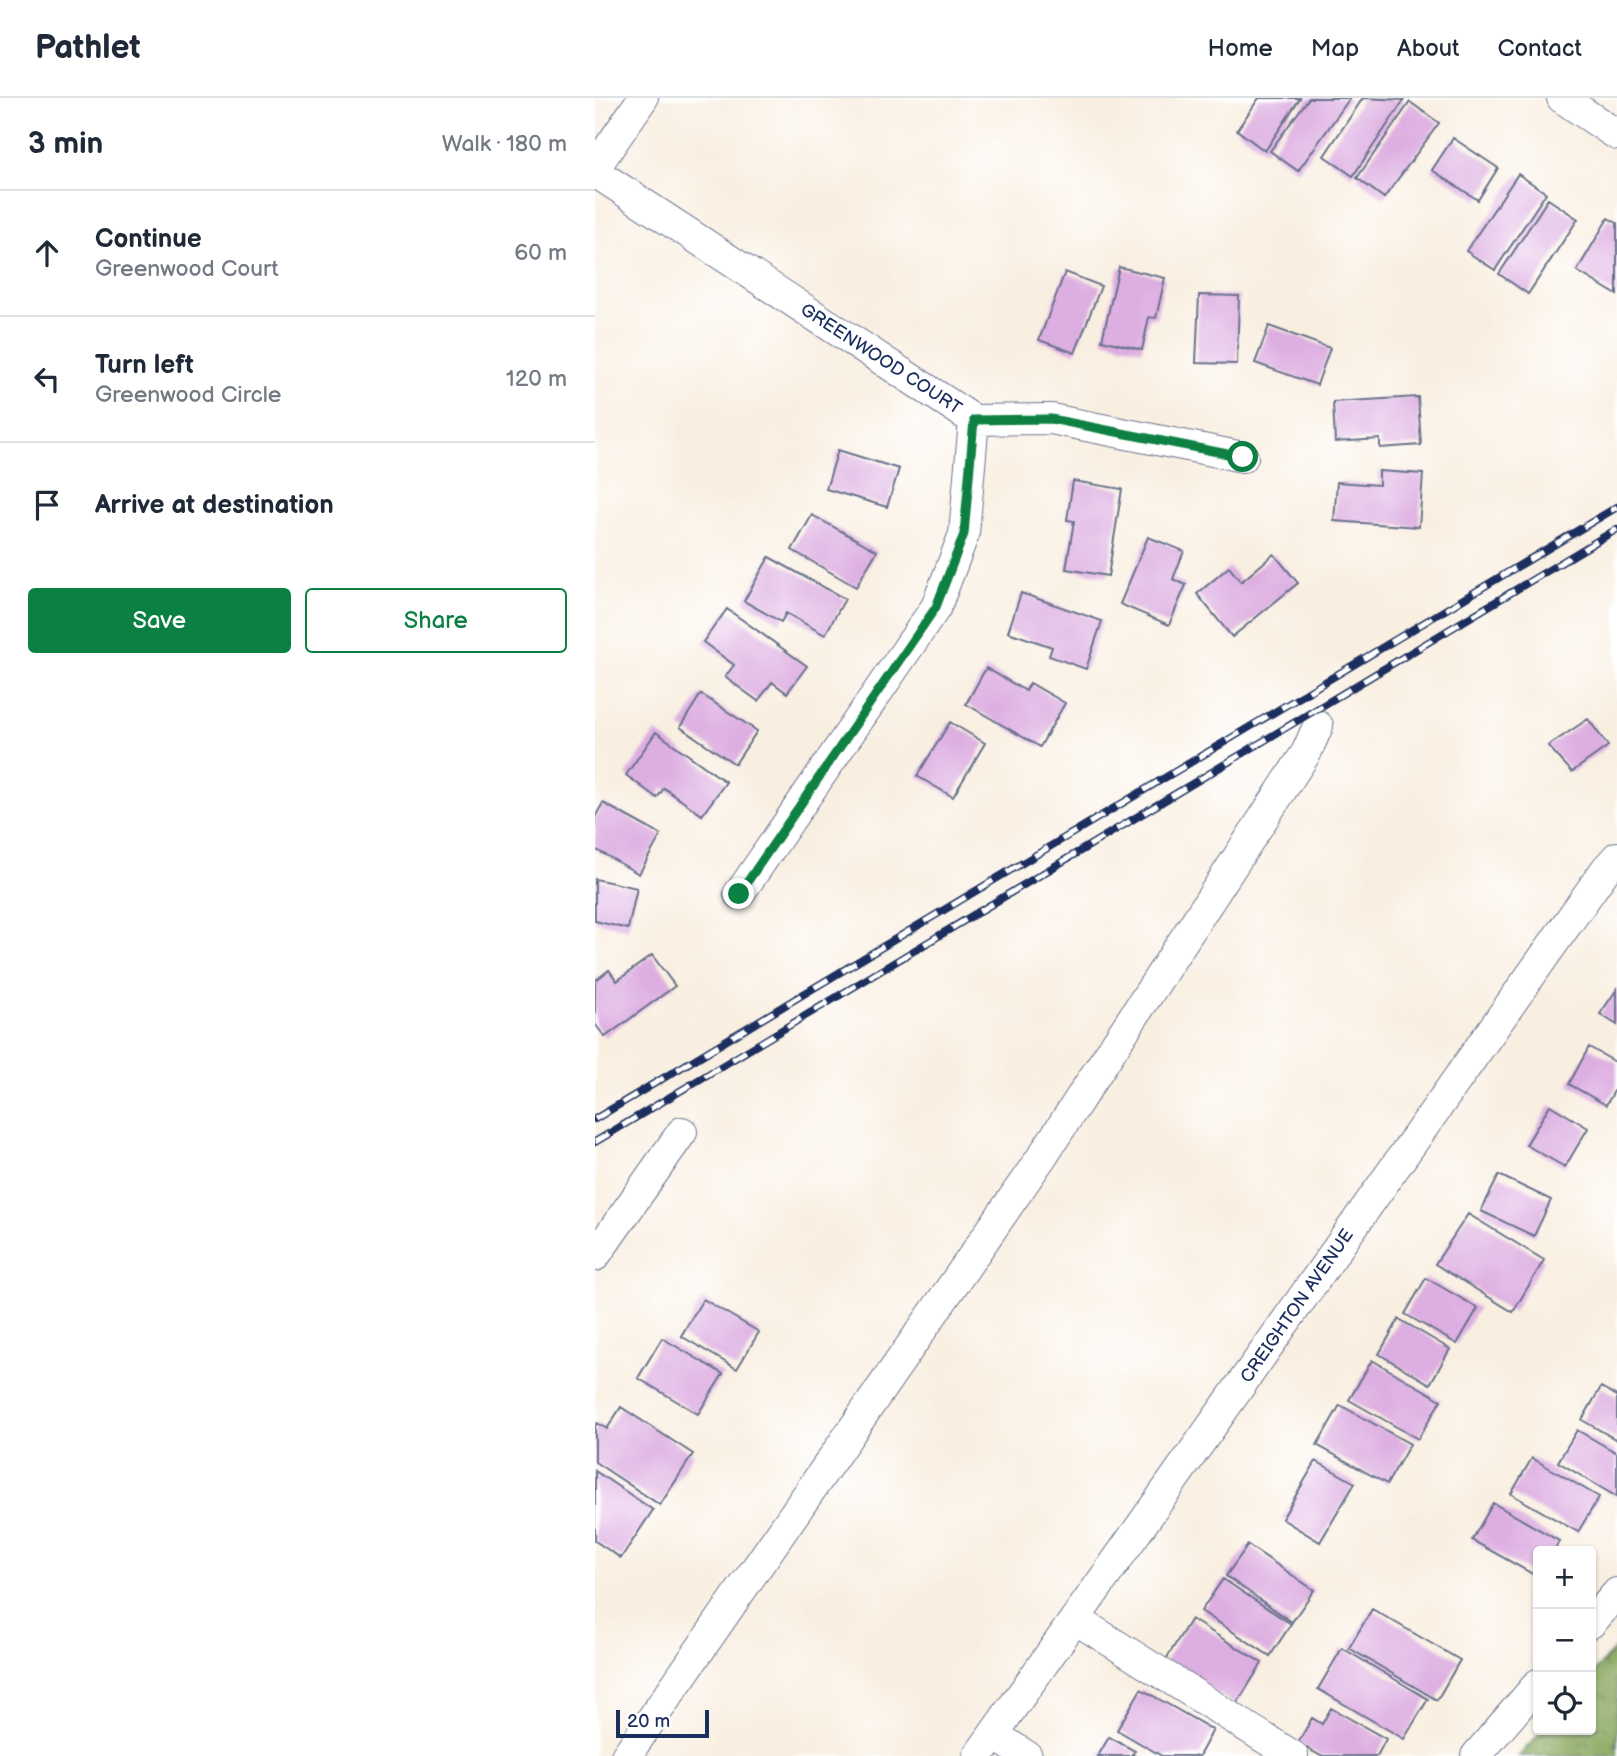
<!DOCTYPE html>
<html lang="en">
<head>
<meta charset="utf-8">
<style>
  body { margin:0; font-family:"Balsamiq Sans",sans-serif; background:#f2f2f3; color:#1f2937 }
  .controls { position:absolute; right:21px; bottom:21px; display:grid; overflow:hidden; border-radius:7px; box-shadow:0 2px 5px #0004 }
  .controls button { width:63px; height:63px; display:grid; place-items:center; padding:0; border:0; border-bottom:2px solid #e0e1e3; background:#fff; color:#1f2937; font:35px sans-serif }
  .scale { position:absolute; left:21px; bottom:18px; width:93px; box-sizing:border-box; padding-left:7px; border:4px solid #1b2f5e; border-top:0; font-size:19px; line-height:24px; white-space:nowrap; color:#1b2f5e; -webkit-text-stroke:5px #fff; paint-order:stroke }
  .stop { position:absolute; width:21px; height:21px; margin:-16px; border:5px solid #0b8043; border-radius:50%; background:#fff }
  .stop.end { background:#0b8043; border-color:#fff; box-shadow:0 2px 7px #0008 }
  .list { margin:0; padding:0; list-style:none }
  h2 { display:flex; justify-content:space-between; align-items:center; height:91px; margin:0; padding:0 28px; font-size:30px }
  h2 small { font-size:23px; font-weight:400; color:#747a83 }
  .list li { display:grid; grid-template-columns:46px 1fr auto; gap:21px; align-items:center; box-sizing:border-box; height:126px; padding:0 28px; border-top:2px solid #e0e1e3 }
  .list b { display:block; font-size:26px; white-space:nowrap }
  .list p { margin:0; font-size:23px; white-space:nowrap; color:#747a83 }
  .list em { font-size:23px; font-style:normal; color:#747a83 }
  .actions { display:flex; gap:14px; padding:21px 28px }
  .actions a { flex:1; padding:16px 0; border:2px solid #0b8043; border-radius:7px; text-align:center; font-size:24px; color:#0b8043 }
  .actions .main { background:#0b8043; color:#fff }
  .icon { flex:none; width:38px; height:38px; fill:none; stroke:currentColor; stroke-width:2; stroke-linecap:round; stroke-linejoin:round }
  .map { position:relative; flex:none; width:1022px; height:1658px; overflow:hidden }
  header { display:flex; align-items:center; gap:42px; box-sizing:border-box; height:98px; padding:0 35px; background:#fff; border-bottom:2px solid #e0e1e3 }
  header strong { font-size:33px }
  nav { display:flex; gap:38px; margin-inline-start:auto; font-size:24px }
  main { display:flex }
  aside { flex:1; background:#fff }
  .map>svg:first-child { display:block }
  .forest { fill:url(#forest-crowns); stroke:#506a5b; stroke-width:2 }
  .building { fill:#ddaee1 }
  .lines { fill:none; stroke-linecap:round; stroke-linejoin:round }
  .minor-casing { stroke:#69728c; stroke-width:32 }
  .minor { stroke:#fff; stroke-width:30 }
  .rail-casing { stroke:#1b2f5e; stroke-width:8 }
  .rail { stroke:#fff; stroke-width:5; stroke-dasharray:16; stroke-linecap:butt }
  .route { stroke:#0b8043; stroke-width:9 }
  .labels { text-anchor:middle; dominant-baseline:central; stroke-width:7; stroke-linejoin:round; paint-order:stroke }
  .street-label { font-size:18px; fill:#1b2f5e; stroke:#fff }
</style>
</head>
<body>
<header>
<strong>Pathlet</strong>
<nav><a>Home</a><a>Map</a><a>About</a><a>Contact</a></nav>
</header>
<main>
<aside>
<h2>3 min<small>Walk · 180 m</small></h2>
<ul class="list">
<li><svg class="icon" aria-label="ahead" viewBox="0 0 24 24"><path d="M12 20V5M6 11l6-6 6 6"/></svg><div><b>Continue</b><p>Greenwood Court</p></div><em>60 m</em></li>
<li><svg class="icon" aria-label="left" viewBox="0 0 24 24"><path d="M17 20v-9H6M10 6l-5 5 5 5"/></svg><div><b>Turn left</b><p>Greenwood Circle</p></div><em>120 m</em></li>
<li><svg class="icon" aria-label="arrive" viewBox="0 0 24 24"><path d="M6 21V4h12l-3 4 3 4H6"/></svg><div><b>Arrive at destination</b></div></li>
</ul>
<div class="actions"><a class="main">Save</a><a>Share</a></div>
</aside>
<div class="map">
<svg width="1022" height="1658" viewBox="0 0 1022 1658">
  <defs>
    <pattern id="forest-crowns" width="20" height="18" patternUnits="userSpaceOnUse" patternTransform="scale(1.75)"><rect width="20" height="18" fill="#84a458"/><path d="M2 6a3 3 0 1 1 6 0M12 15a3 3 0 1 1 6 0" fill="none" stroke="#6b864c"/></pattern>
  </defs>
  <rect width="100%" height="100%" fill="#fff"/>
  <filter id="ink" filterUnits="userSpaceOnUse"><feTurbulence type="fractalNoise" baseFrequency=".0143" numOctaves="2"/><feDisplacementMap in="SourceGraphic" scale="14" xChannelSelector="R" yChannelSelector="G"/><feConvolveMatrix kernelMatrix="1 2 1 2 8 2 1 2 1" color-interpolation-filters="sRGB"/></filter>
  <filter id="wash" filterUnits="userSpaceOnUse"><feTurbulence type="fractalNoise" baseFrequency=".00686" numOctaves="4" result="noise"/><feDisplacementMap in="SourceGraphic" scale="28" xChannelSelector="R" yChannelSelector="G"/><feGaussianBlur stdDeviation="1.57" result="paint"/><feColorMatrix in="noise" values="0 0 0 0 0 0 0 0 0 0 0 0 0 0 0 0 0 1.4 0 .05"/><feComposite in="paint" operator="in"/></filter>
  <g filter="url(#wash)">
    <rect width="100%" height="100%" fill="#f9efe1"/>
    <path class="forest" d="M1022 1548V1658H924L948 1632H996V1578Z"/>
    <g id="blocks">
      <path class="building" d="M664 0H705L670 53 642 32Z
        M714 0H755L703 73 675 53Z
        M768 0 809 2 758 78 729 58Z
        M815 4 844 25 789 100 762 80Z
        M858 40 903 70 883 102 837 72Z
        M923 76 951 95 900 172 871 153Z
        M953 101 983 121 933 196 904 176Z
        M1013 120 1022 125V197L982 173Z
        M524 169 570 180 561 220 554 219 547 252 507 242Z
        M470 174 506 188 480 255 444 242Z
        M604 197 644 198 642 266 601 265Z
        M674 228 735 250 722 287 660 265Z
        M823 299 826 347 785 350V341L740 344 738 304Z
        M243 352 304 371 292 409 231 391Z
        M784 373 828 376 824 429 739 423 742 384 784 387Z
        M478 383 527 391 513 478 471 471 479 423 472 422Z
        M217 417 282 453 261 489 197 452Z
        M553 439 589 453 578 481 591 487 574 527 525 506Z
        M679 456 703 485 637 539 602 496 634 469 646 484Z
        M174 459 250 501 230 537 191 515 186 524 149 503Z
        M426 495 507 523 491 571 454 558 457 549 413 534Z
        M132 511 212 568 192 595 177 584 163 603 130 579 139 567 108 544Z
        M391 570 431 593 435 585 470 605 445 649 371 606Z
        M106 596 162 633 140 666 85 629Z
        M993 621 1013 648 977 674 953 648Z
        M355 624 390 645 358 699 322 678Z
        M61 634 131 684 107 717 69 690 62 700 31 677Z
        M8 705 66 737 44 776 0 751V719Z
        M0 781 42 790 33 831 0 823Z
        M57 857 80 888 10 939 0 926V883L14 872 22 883Z
        M1022 891V927L1005 916Z
        M994 949 1022 965V988L1011 1007 974 986Z
        M955 1007 993 1030 970 1069 931 1047Z
        M904 1077 956 1102 939 1138 886 1113Z
        M873 1116 949 1162 918 1214 840 1166Z
        M831 1180 883 1210 862 1246 810 1216Z
        M108 1201 164 1234 142 1271 86 1238Z
        M804 1221 855 1251 835 1286 784 1256Z
        M67 1240 128 1276 103 1316 43 1280Z
        M777 1262 846 1302 823 1341 754 1302Z
        M1006 1289 1022 1298V1342L987 1322Z
        M745 1307 815 1346 792 1386 722 1347Z
        M26 1309 98 1356 65 1407 0 1364V1328L2 1325 12 1331Z
        M982 1332 1022 1355V1399L963 1364Z
        M937 1360 1004 1399 983 1434 916 1396Z
        M721 1363 760 1385 725 1444 687 1421Z
        M0 1373 58 1412 26 1460 0 1443Z
        M898 1405 964 1443 959 1453H943V1479L877 1442Z
        M653 1447 719 1492 697 1524 631 1478Z
        M628 1481 696 1526 675 1558 606 1513Z
        M777 1511 865 1562 842 1602 754 1550Z
        M596 1521 667 1565 641 1607 570 1563Z
        M747 1550 833 1601 809 1641 723 1591Z
        M546 1591 618 1632 604 1658H567L522 1632Z
        M736 1610 791 1641 782 1658H726L703 1645 717 1620 727 1626Z
        M514 1639 540 1653 537 1656 540 1658H503Z"/>
    </g>
  </g>
  <g filter="url(#ink)">
    <use href="#blocks" fill-opacity="0" stroke="#69728c" stroke-width="2"/>
    <g class="lines">
      <g class="minor-casing">
        <path id="minor" d="M967 0 1022 37
          M0 70 48 0
          M0 74 379 322 456 321 648 359
          M144 796 341 509 369 436 379 322
          M0 1158 87 1034
          M480 1521 698 1658
          M996 1525 1022 1495
          M399 1637 432 1658
          M31 1658 446 1060 711 655 723 628
          M383 1658 1011 771 1022 759
          M881 1658 943 1586"/>
      </g>
      <use href="#minor" class="minor"/>
      <g class="rail-casing">
        <path id="rail" d="M0 1021 1022 409
          M0 1044 1022 431"/>
      </g>
      <use href="#rail" class="rail"/>
    </g>
  </g>
  <g class="lines" filter="url(#ink)">
    <path class="route" d="M144 796 341 509 369 436 379 322 456 321 648 359"/>
  </g>
  <g class="labels">
    <g class="street-label">
      <text transform="translate(286 261) rotate(33)">GREENWOOD COURT</text>
      <text transform="translate(702 1208) rotate(-55)">CREIGHTON AVENUE</text>
    </g>
  </g>
</svg>
<div class="controls">
<button>+</button>
<button>−</button>
<button><svg class="icon" aria-label="locate" viewBox="0 0 24 24"><circle cx="12" cy="12" r="6"/><path d="M12 2v4M12 18v4M2 12h4M18 12h4"/></svg></button>
</div>
<div class="scale">20 m</div>
<div class="stop" style="left:648px;top:359px"></div>
<div class="stop end" style="left:144px;top:796px"></div>
</div>
</main>
</body>
</html>
